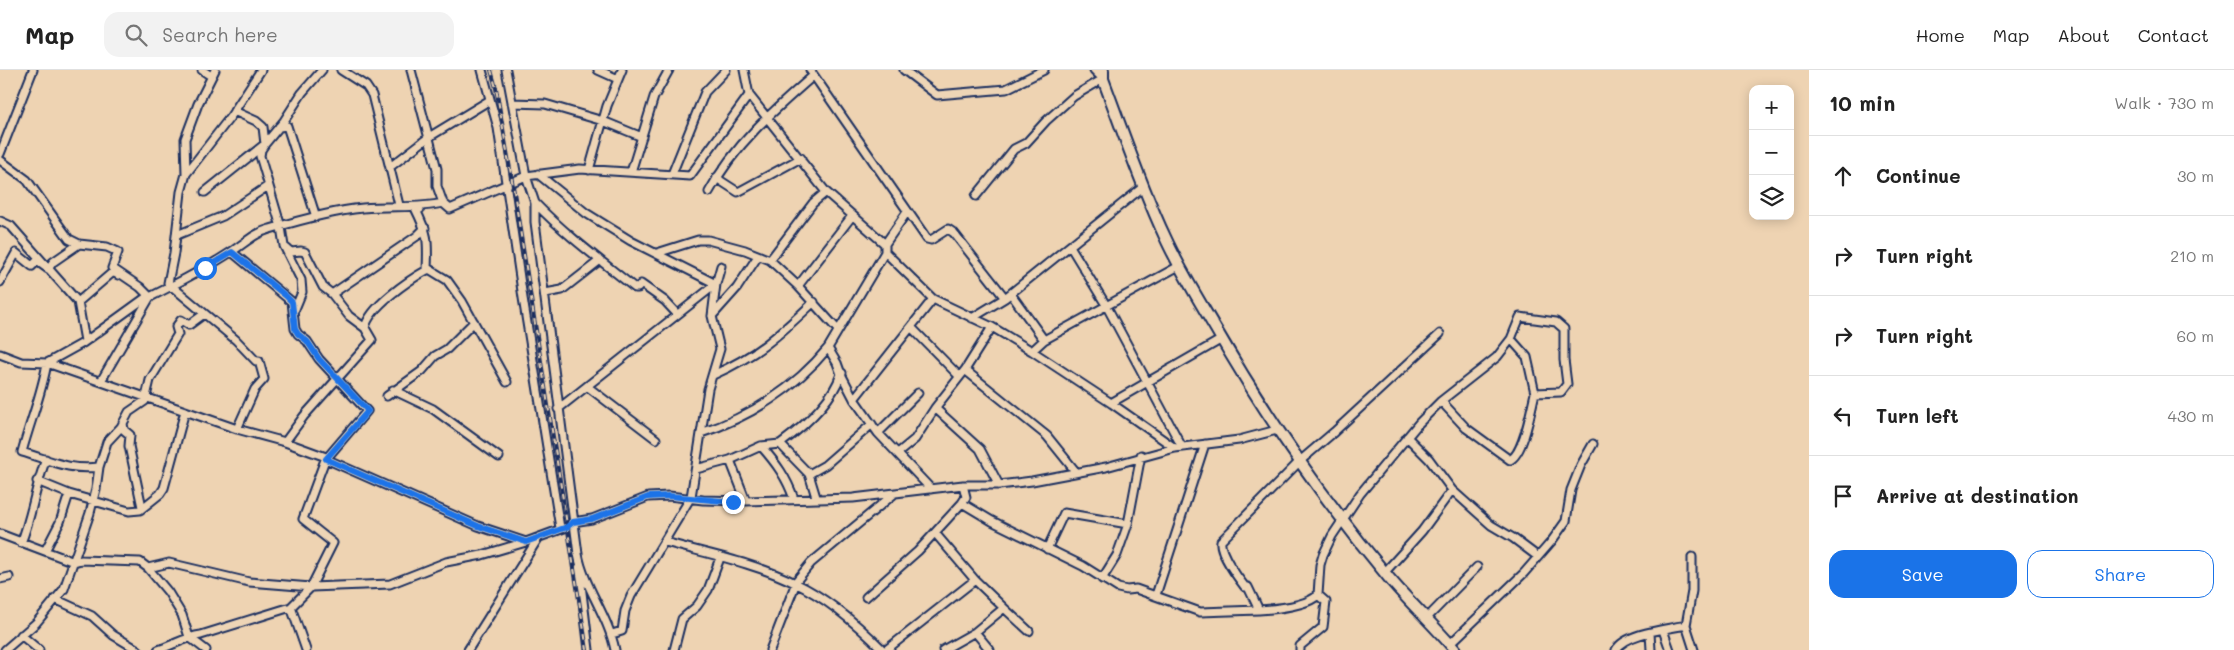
<!DOCTYPE html>
<html lang="en">
<head>
<meta charset="utf-8">
<style>
  body { margin:0; font-family:Mali,sans-serif; background:#f2f2f2; color:#222 }
  .controls { position:absolute; right:15px; top:15px; display:grid; overflow:hidden; border-radius:10px; box-shadow:0 2px 12px #0003 }
  .controls button { width:45px; height:45px; display:grid; place-items:center; padding:0; border:0; border-bottom:1px solid #e0e0e0; background:#fff; color:#222; font:25px sans-serif }
  .stop { position:absolute; width:15px; height:15px; margin:-11px; border:4px solid #1a73e8; border-radius:50%; background:#fff }
  .stop.end { background:#1a73e8; border-color:#fff; box-shadow:0 1px 5px #0008 }
  .list { margin:0; padding:0; list-style:none }
  h2 { display:flex; justify-content:space-between; align-items:center; height:65px; margin:0; padding:0 20px; font-size:21px }
  h2 small { font-size:16px; font-weight:400; color:#767676 }
  .list li { display:grid; grid-template-columns:32px 1fr auto; gap:15px; align-items:center; box-sizing:border-box; height:80px; padding:0 20px; border-top:1px solid #e0e0e0 }
  .list b { display:block; font-size:19px; white-space:nowrap }
  .list em { font-size:16px; font-style:normal; color:#767676 }
  .actions { display:flex; gap:10px; padding:15px 20px }
  .actions a { flex:1; padding:11px 0; border:1px solid #1a73e8; border-radius:15px; text-align:center; font-size:18px; color:#1a73e8 }
  .actions .main { background:#1a73e8; color:#fff }
  .icon { flex:none; width:28px; height:28px; fill:none; stroke:currentColor; stroke-width:2; stroke-linecap:round; stroke-linejoin:round }
  .map { position:relative; flex:none; width:1809px; height:580px; overflow:hidden }
  header { display:flex; align-items:center; gap:30px; box-sizing:border-box; height:70px; padding:0 25px; background:#fff; border-bottom:1px solid #e0e0e0 }
  header strong { font-size:24px }
  nav { display:flex; gap:28px; margin-inline-start:auto; font-size:18px }
  .search { width:350px; height:45px; background:#f2f2f2; display:flex; align-items:center; gap:12px; box-sizing:border-box; padding:0 18px; border-radius:15px; color:#767676; font-size:19px }
  main { display:flex }
  aside { flex:1; background:#fff }
  .map>svg:first-child { display:block }
  .lines { fill:none; stroke-linecap:round; stroke-linejoin:round }
  .street-casing { stroke:#1b2f5e; stroke-width:11 }
  .secondary-casing { stroke:#1b2f5e; stroke-width:14 }
  .street { stroke:#eed5b6; stroke-width:7 }
  .secondary { stroke:#eed5b6; stroke-width:10 }
  .rail-casing { stroke:#1b2f5e; stroke-width:4 }
  .rail { stroke:#eed5b6; stroke-width:2; stroke-dasharray:5.5; stroke-linecap:butt }
  .route { stroke:#1a73e8; stroke-width:6 }
</style>
</head>
<body>
<header>
<strong>Map</strong>
<div class="search"><svg class="icon" aria-label="search" viewBox="0 0 24 24"><circle cx="10" cy="10" r="6"/><path d="M15 15l6 6"/></svg>Search here</div>
<nav><a>Home</a><a>Map</a><a>About</a><a>Contact</a></nav>
</header>
<main>
<div class="map">
<svg width="1809" height="580" viewBox="0 0 1809 580">
  <rect width="100%" height="100%" fill="#eed3b2"/>
  <filter id="ink" filterUnits="userSpaceOnUse"><feTurbulence type="fractalNoise" baseFrequency=".02" numOctaves="2"/><feDisplacementMap in="SourceGraphic" scale="10" xChannelSelector="R" yChannelSelector="G"/><feConvolveMatrix kernelMatrix="1 2 1 2 8 2 1 2 1" color-interpolation-filters="sRGB"/></filter>
  <g filter="url(#ink)">
    <g class="lines">
      <g class="street-casing">
        <path id="street" d="M202 0 211 6
          M215 0 198 34 185 69 186 104 181 122 174 183 168 213 236 270 256 291H259L264 309 255 319 237 359
          M341 0 366 16 372 25 399 135
          M411 0 437 99V116L443 133
          M482 0 498 58 523 228 560 458
          M506 0 526 106 535 133V152L578 484C584 517 608 545 615 580
          M598 0 618 9
          M744 0 749 25 826 122 885 174V182L933 229 992 257 1032 281 1111 333 1175 378
          M810 0 927 169 931 170 948 159 954 163 1005 228 1143 117
          M904 0 937 25 1006 19 1044 0
          M512 33 545 34 603 51 642 67
          M234 41 256 51 263 57 265 74 261 80 260 86 281 157 284 176 301 210 302 222 295 239
          M279 57 287 56 316 147
          M0 84 33 0
          M0 90 27 110 69 169 79 174 53 192 48 199 37 191 32 196 16 183 0 212
          M390 97 429 67 490 30
          M589 100 607 36 622 0
          M631 102 654 27 669 0
          M186 104 231 46 261 0
          M538 104 586 143 631 171 716 214 712 246 720 279 708 319 691 427 631 526 625 541 622 561 612 564
          M672 104 705 22 726 0
          M717 107 721 111 738 122 801 88
          M205 122 265 74 284 51 302 23 322 0
          M709 122C734 75 774 40 813 6
          M976 126 1014 79 1026 73 1046 51 1074 26 1103 9 1094 0
          M535 133C566 165 600 190 635 218H638L641 214 665 231 677 244
          M0 151 11 156 78 232 85 271
          M177 165 223 146 268 116
          M79 174 107 177 118 182 112 198 140 217 150 227 101 311
          M885 174 907 142
          M1070 176 1106 235 1182 377
          M286 178 291 182 301 181 305 182 323 217 332 224 349 246 365 258
          M232 182 292 232 295 259 298 264 307 271 319 289 367 341 326 389
          M657 183 698 170H708L745 180 770 190 798 216 837 259
          M770 190 813 133 826 122
          M427 200 429 199 447 210 462 231 507 312
          M798 216 852 146
          M545 223 562 220 599 191
          M332 224 417 166 425 158
          M1011 224 1044 270
          M78 232 113 202 118 205
          M712 246 737 218 758 186
          M972 248 1005 228
          M992 257 965 300 935 338 980 379 999 415
          M912 258 959 306
          M828 278 885 182
          M1032 281 1044 270 1179 196
          M0 284 21 292 47 293 237 359 285 372 326 387V389L478 456 526 472
          M965 300 1047 366 1076 402
          M713 305C758 285 779 265 814 232
          M588 317 656 369
          M393 320 433 339 499 387
          M387 326 422 301 435 286 447 279 474 252
          M854 329 933 229
          M1441 331 1466 358 1510 390C1524 383 1531 339 1535 323
          M1111 333 1222 269
          M558 339 716 214 721 196
          M123 353 124 360 130 365 129 376 142 437
          M701 363C750 347 795 318 828 278L837 293 841 304 842 303
          M878 363 918 323
          M285 372 304 346 372 270 365 258C369 237 409 210 427 200 428 170 429 166 415 138L420 139
          M761 376C776 393 787 408 794 429
          M898 383 915 369 935 338
          M730 390 746 431
          M99 397C69 401 50 390 22 382 30 352 42 323 47 293L83 273 148 226 150 227C178 213 205 199 231 182 244 174 254 163 270 159 300 150 332 141 363 138 389 135 419 139 443 133L450 139 526 106 580 99 690 106 749 25
          M696 399 730 390 761 376 780 374
          M809 404 825 395 872 354
          M37 411 69 424 129 441 140 440 160 424 164 418 185 341
          M1452 420 1491 455 1513 468 1537 486
          M816 427 809 404 780 374C803 357 832 332 841 304L854 329 878 363 931 419
          M962 433 992 451 1083 496 1118 518 1127 520 1136 519 1200 542 1259 540 1248 517H1245C1238 508 1219 482 1221 471L1300 391 1334 362 1440 264
          M935 463 975 510 1004 538 975 562 943 580
          M0 464 74 492 81 490 140 492 148 498 169 493 249 512 311 517 390 514 446 492 482 485 526 472 567 457 573 452 592 449 648 427 669 426 703 430 746 431 853 428 963 415H999L1032 411 1106 397 1175 378 1239 370 1277 360
          M665 472C708 484 755 493 795 513 827 528 858 555 883 580
          M21 473C32 446 35 417 46 389
          M1047 479 1064 443 1128 454 1141 385
          M45 481 60 452 69 424
          M148 498 168 522 182 545 189 567 206 580
          M579 498 589 580
          M1385 502 1422 461 1452 420 1429 389 1407 367
          M0 509 9 507
          M1102 509 1117 485 1128 454
          M1156 525 1205 374
          M866 527 918 481 962 433 966 427 963 415
          M55 529 92 546 113 565 138 580
          M291 537 306 580
          M1004 538 1029 561
          M1259 540C1274 539 1307 536 1318 525L1320 495 1323 485 1332 466 1360 424 1419 353 1441 331 1497 287 1511 269 1520 247 1556 252 1564 259V290L1567 314 1561 322 1535 323 1527 287 1511 269
          M1426 549 1477 497
          M1686 555 1692 521V487
          M1663 560 1670 580
          M975 562 990 580
          M1650 563 1651 580
          M21 565 39 580
          M1450 574 1524 503 1551 472 1566 451 1571 420 1581 395 1593 374
          M5 580 36 553 64 519 90 443 96 419 99 397 107 372 121 357 129 342 145 331 150 310 178 264 176 257 181 250 189 255 204 244
          M158 580C173 575 186 567 201 565L291 537 311 517 333 473 303 449 326 387
          M468 580 539 467
          M674 580 682 549 697 536 708 520 720 488
          M770 580 797 510 811 493 894 424
          M886 580 975 510
          M1300 580V576L1323 557 1326 532 1318 525
          M1616 580C1625 563 1668 559 1686 555L1694 580"/>
      </g>
      <g class="secondary-casing">
        <path id="secondary" d="M1103 0V9C1123 62 1141 116 1165 167 1179 198 1197 227 1214 256 1265 345 1323 429 1389 508 1410 533 1434 555 1455 580"/>
      </g>
      <use href="#street" class="street"/>
      <use href="#secondary" class="secondary"/>
      <g class="rail-casing">
        <path id="rail" d="M491 0 496 18 514 122 587 580"/>
      </g>
      <use href="#rail" class="rail"/>
    </g>
  </g>
  <g class="lines" filter="url(#ink)">
    <path class="route" d="M205 198 232 182 286 226 292 232 295 259 298 264 307 271 319 289 368 341 326 389 478 456 526 472 567 457 573 452 592 449 648 427 669 426 733 432"/>
  </g>
</svg>
<div class="controls">
<button>+</button>
<button>−</button>
<button><svg class="icon" aria-label="layers" viewBox="0 0 24 24"><path d="M12 4l9 5-9 5-9-5zM3 14l9 5 9-5"/></svg></button>
</div>
<div class="stop" style="left:205px;top:198px"></div>
<div class="stop end" style="left:733px;top:432px"></div>
</div>
<aside>
<h2>10 min<small>Walk · 730 m</small></h2>
<ul class="list">
<li><svg class="icon" aria-label="ahead" viewBox="0 0 24 24"><path d="M12 20V5M6 11l6-6 6 6"/></svg><div><b>Continue</b></div><em>30 m</em></li>
<li><svg class="icon" aria-label="right" viewBox="0 0 24 24"><path d="M7 20v-9h11M14 6l5 5-5 5"/></svg><div><b>Turn right</b></div><em>210 m</em></li>
<li><svg class="icon" aria-label="right" viewBox="0 0 24 24"><path d="M7 20v-9h11M14 6l5 5-5 5"/></svg><div><b>Turn right</b></div><em>60 m</em></li>
<li><svg class="icon" aria-label="left" viewBox="0 0 24 24"><path d="M17 20v-9H6M10 6l-5 5 5 5"/></svg><div><b>Turn left</b></div><em>430 m</em></li>
<li><svg class="icon" aria-label="arrive" viewBox="0 0 24 24"><path d="M6 21V4h12l-3 4 3 4H6"/></svg><div><b>Arrive at destination</b></div></li>
</ul>
<div class="actions"><a class="main">Save</a><a>Share</a></div>
</aside>
</main>
</body>
</html>
